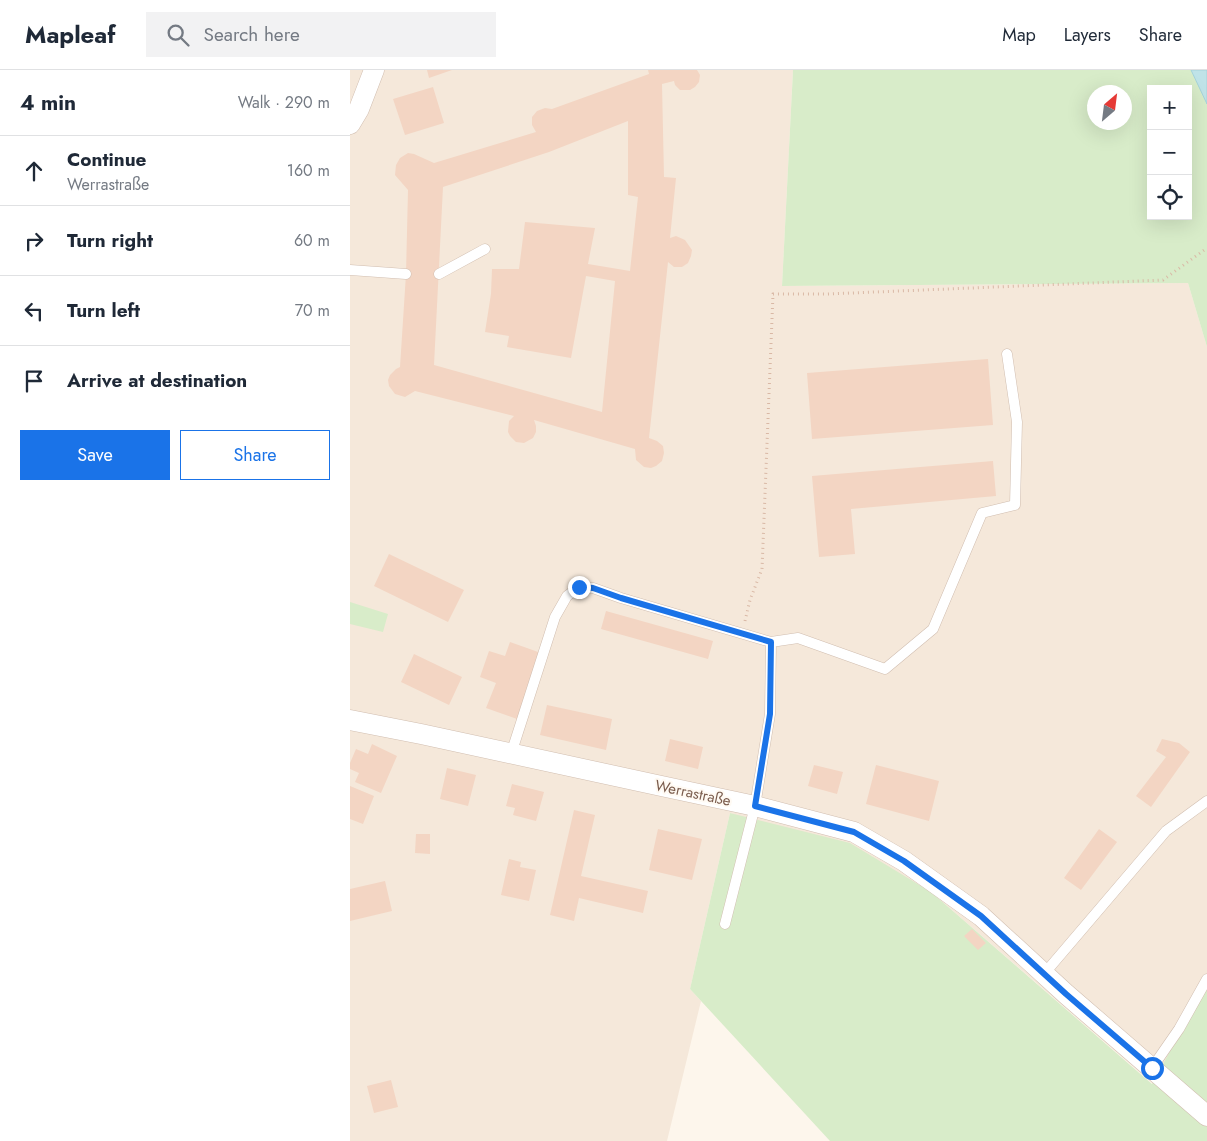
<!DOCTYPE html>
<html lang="en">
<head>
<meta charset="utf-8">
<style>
  body { margin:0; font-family:Jost,sans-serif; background:#f2f2f3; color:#1f2937 }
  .controls { position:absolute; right:15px; top:15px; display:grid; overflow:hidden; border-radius:0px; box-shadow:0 5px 20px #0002 }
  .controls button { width:45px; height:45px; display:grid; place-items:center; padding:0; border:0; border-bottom:1px solid #e0e1e3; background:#fff; color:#1f2937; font:25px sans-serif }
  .compass { position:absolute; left:737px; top:15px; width:45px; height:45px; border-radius:50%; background:#fff; box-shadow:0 5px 20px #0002; rotate:28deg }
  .stop { position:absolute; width:15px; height:15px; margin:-11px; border:4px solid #1a73e8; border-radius:50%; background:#fff }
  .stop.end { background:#1a73e8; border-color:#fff; box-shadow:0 1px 5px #0008 }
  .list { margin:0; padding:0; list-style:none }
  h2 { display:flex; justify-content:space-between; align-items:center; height:65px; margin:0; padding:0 20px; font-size:21px }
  h2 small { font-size:16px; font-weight:400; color:#747a83 }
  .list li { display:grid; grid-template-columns:32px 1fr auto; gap:15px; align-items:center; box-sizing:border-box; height:70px; padding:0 20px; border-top:1px solid #e0e1e3 }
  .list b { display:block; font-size:19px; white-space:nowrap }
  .list p { margin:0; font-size:16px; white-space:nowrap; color:#747a83 }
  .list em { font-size:16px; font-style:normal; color:#747a83 }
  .actions { display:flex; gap:10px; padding:15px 20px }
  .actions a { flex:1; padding:11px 0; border:1px solid #1a73e8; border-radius:0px; text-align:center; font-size:18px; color:#1a73e8 }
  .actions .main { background:#1a73e8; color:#fff }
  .icon { flex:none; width:28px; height:28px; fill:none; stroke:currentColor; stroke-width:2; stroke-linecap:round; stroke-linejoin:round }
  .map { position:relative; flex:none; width:857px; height:1071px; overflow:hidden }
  header { display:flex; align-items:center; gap:30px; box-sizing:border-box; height:70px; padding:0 25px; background:#fff; border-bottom:1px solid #e0e1e3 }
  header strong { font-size:24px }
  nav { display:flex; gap:28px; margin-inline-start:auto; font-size:18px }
  .search { width:350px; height:45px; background:#f2f2f3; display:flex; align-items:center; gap:12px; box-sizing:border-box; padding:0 18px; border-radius:0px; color:#747a83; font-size:19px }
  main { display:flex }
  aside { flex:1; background:#fff }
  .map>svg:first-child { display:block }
  .residential { fill:#f5e8da }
  .green { fill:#d8ecc9; fill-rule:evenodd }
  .water { fill:#bfe3e8; stroke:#a5d3da }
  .building { fill:#f3d5c3; fill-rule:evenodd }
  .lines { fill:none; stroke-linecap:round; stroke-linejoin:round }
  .service-casing { stroke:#d1beb0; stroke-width:11 }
  .minor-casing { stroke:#d1beb0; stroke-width:21 }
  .path { stroke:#d9b8a5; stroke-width:3; stroke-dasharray:1 4; stroke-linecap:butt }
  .service { stroke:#fff; stroke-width:10 }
  .minor { stroke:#fff; stroke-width:20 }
  .route { stroke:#1a73e8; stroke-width:6 }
  .labels { text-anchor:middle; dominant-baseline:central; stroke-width:4; stroke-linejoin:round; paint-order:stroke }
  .street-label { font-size:15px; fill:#7a5c4d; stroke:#fffaf3 }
</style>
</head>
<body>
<header>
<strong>Mapleaf</strong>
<div class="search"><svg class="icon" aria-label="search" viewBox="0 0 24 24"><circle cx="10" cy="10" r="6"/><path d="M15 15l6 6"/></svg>Search here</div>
<nav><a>Map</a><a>Layers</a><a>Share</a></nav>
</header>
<main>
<aside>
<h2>4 min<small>Walk · 290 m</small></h2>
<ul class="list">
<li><svg class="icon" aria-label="ahead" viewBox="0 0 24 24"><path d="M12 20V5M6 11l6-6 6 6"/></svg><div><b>Continue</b><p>Werrastraße</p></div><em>160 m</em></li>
<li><svg class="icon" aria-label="right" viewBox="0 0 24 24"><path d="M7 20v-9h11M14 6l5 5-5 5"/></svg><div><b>Turn right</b></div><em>60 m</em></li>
<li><svg class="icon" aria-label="left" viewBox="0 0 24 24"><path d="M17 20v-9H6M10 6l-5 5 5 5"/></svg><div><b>Turn left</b></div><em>70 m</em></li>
<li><svg class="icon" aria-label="arrive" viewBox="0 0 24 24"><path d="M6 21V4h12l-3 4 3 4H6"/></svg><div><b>Arrive at destination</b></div></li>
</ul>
<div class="actions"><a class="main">Save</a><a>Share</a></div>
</aside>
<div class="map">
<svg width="857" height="1071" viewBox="0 0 857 1071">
  <rect width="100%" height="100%" fill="#fdf6ec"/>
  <path class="residential" d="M0 0H443L432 216 838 213 857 277V914L803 1014 581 822 380 743 340 919 351 931 317 1071H0Z"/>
  <path class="green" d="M443 0H857V277L838 213 432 216ZM801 19H838V146H801ZM744 22H774V52H744Z
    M0 532 38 544 33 562 0 554Z
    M380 743 500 773 581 822 802 1014 857 914V1071H480L340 919Z"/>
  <path class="water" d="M841 0H857V34Z"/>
  <path class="building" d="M77 0H102L79 8Z
    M298 0H347L350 5 349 12 345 17 340 20H330L325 15 324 11 312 14 314 107 326 108 320 168 326 166 335 170 342 180 341 186 338 193 332 197H324L318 192 299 368 307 371 313 376 314 383 312 391 306 396 301 398 294 397 286 390 285 379 184 350 186 356V362L183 368 174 373 166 372 160 366 158 362 159 351 164 346 65 321 55 327 45 324 39 316 38 310 40 305 46 299 50 297 56 204 58 120 45 105 46 95 50 88 58 83 64 84 84 93 186 62 182 55V47L187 41 195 38 202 39 299 4ZM278 51V125L288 127 280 201 238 194 245 158 175 152 169 199H142L141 224 135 262 159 266 157 277 221 288 236 206 265 211 252 342 84 295 93 117 199 82Z
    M83 17 94 53 55 65 43 29Z
    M638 289 643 355 462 369 457 303Z
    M643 391 646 426 501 439 505 484 469 487 462 406Z
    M39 484 114 520 98 552 24 516Z
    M256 541 363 571 358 589 251 559Z
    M160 572 191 583 167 649 136 638 146 613 130 607 139 581 155 586Z
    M64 584 112 607 99 635 51 612Z
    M197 635 262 649 256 680 190 665Z
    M320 669 353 677 348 699 315 691Z
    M812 669 829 673 840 682 801 737 786 726 816 687 806 681Z
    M22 674 47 686 31 723 5 712 9 703 0 699V693L6 679 18 684Z
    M464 695 493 702 487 724 458 716Z
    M526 695 589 711 579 751 516 734Z
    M97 698 126 705 118 736 90 729Z
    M162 714 194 722 186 751 163 745 165 738 156 736Z
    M0 716 24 726 13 754 0 749Z
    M224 740 245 745 231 806 298 821 293 843 229 828 224 851 200 845Z
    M308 759 352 769 342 810 299 800Z
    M749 759 767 772 731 820 714 808Z
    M66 764H80V784L65 783Z
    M159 789 171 792 170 797 186 800 179 831 151 825Z
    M35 811 42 841 0 851V819Z
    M622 859 636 873 628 880 614 866Z
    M41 1010 48 1037 24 1043 17 1016Z"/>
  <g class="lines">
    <g class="service-casing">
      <path id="service" d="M0 200 56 204
        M89 204 135 179
        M421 572 448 568 535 599 583 559 632 443 665 435 667 352 657 284
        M161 684 205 547 217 526 229 517 243 518 271 528 421 572 420 644 405 736 375 854
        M694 904 816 761 857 731
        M802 998 829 959 857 909"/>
    </g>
    <g class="minor-casing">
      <path id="minor" d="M0 54 9 39 24 0
        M0 650 71 664 316 717 405 736 504 762 554 791 631 846 716 924 857 1046"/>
    </g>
    <path class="path" d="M395 551 400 530 412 499 423 224H477L813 210 857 178"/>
    <use href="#service" class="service"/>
    <use href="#minor" class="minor"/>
  </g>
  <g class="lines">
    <path class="route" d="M229 517 243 518 271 528 421 572 420 644 405 736 504 762 554 791 631 846 716 924 802 998"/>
  </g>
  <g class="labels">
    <g class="street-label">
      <text transform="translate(343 723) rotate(12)">Werrastraße</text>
    </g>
  </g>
</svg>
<div class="controls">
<button>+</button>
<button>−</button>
<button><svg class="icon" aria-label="locate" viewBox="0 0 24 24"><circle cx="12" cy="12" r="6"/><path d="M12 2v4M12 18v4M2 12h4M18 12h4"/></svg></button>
</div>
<svg class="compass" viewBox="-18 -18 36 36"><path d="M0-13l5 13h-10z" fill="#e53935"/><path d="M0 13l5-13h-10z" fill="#747a83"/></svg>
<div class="stop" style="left:802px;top:998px"></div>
<div class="stop end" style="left:229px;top:517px"></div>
</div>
</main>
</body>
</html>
